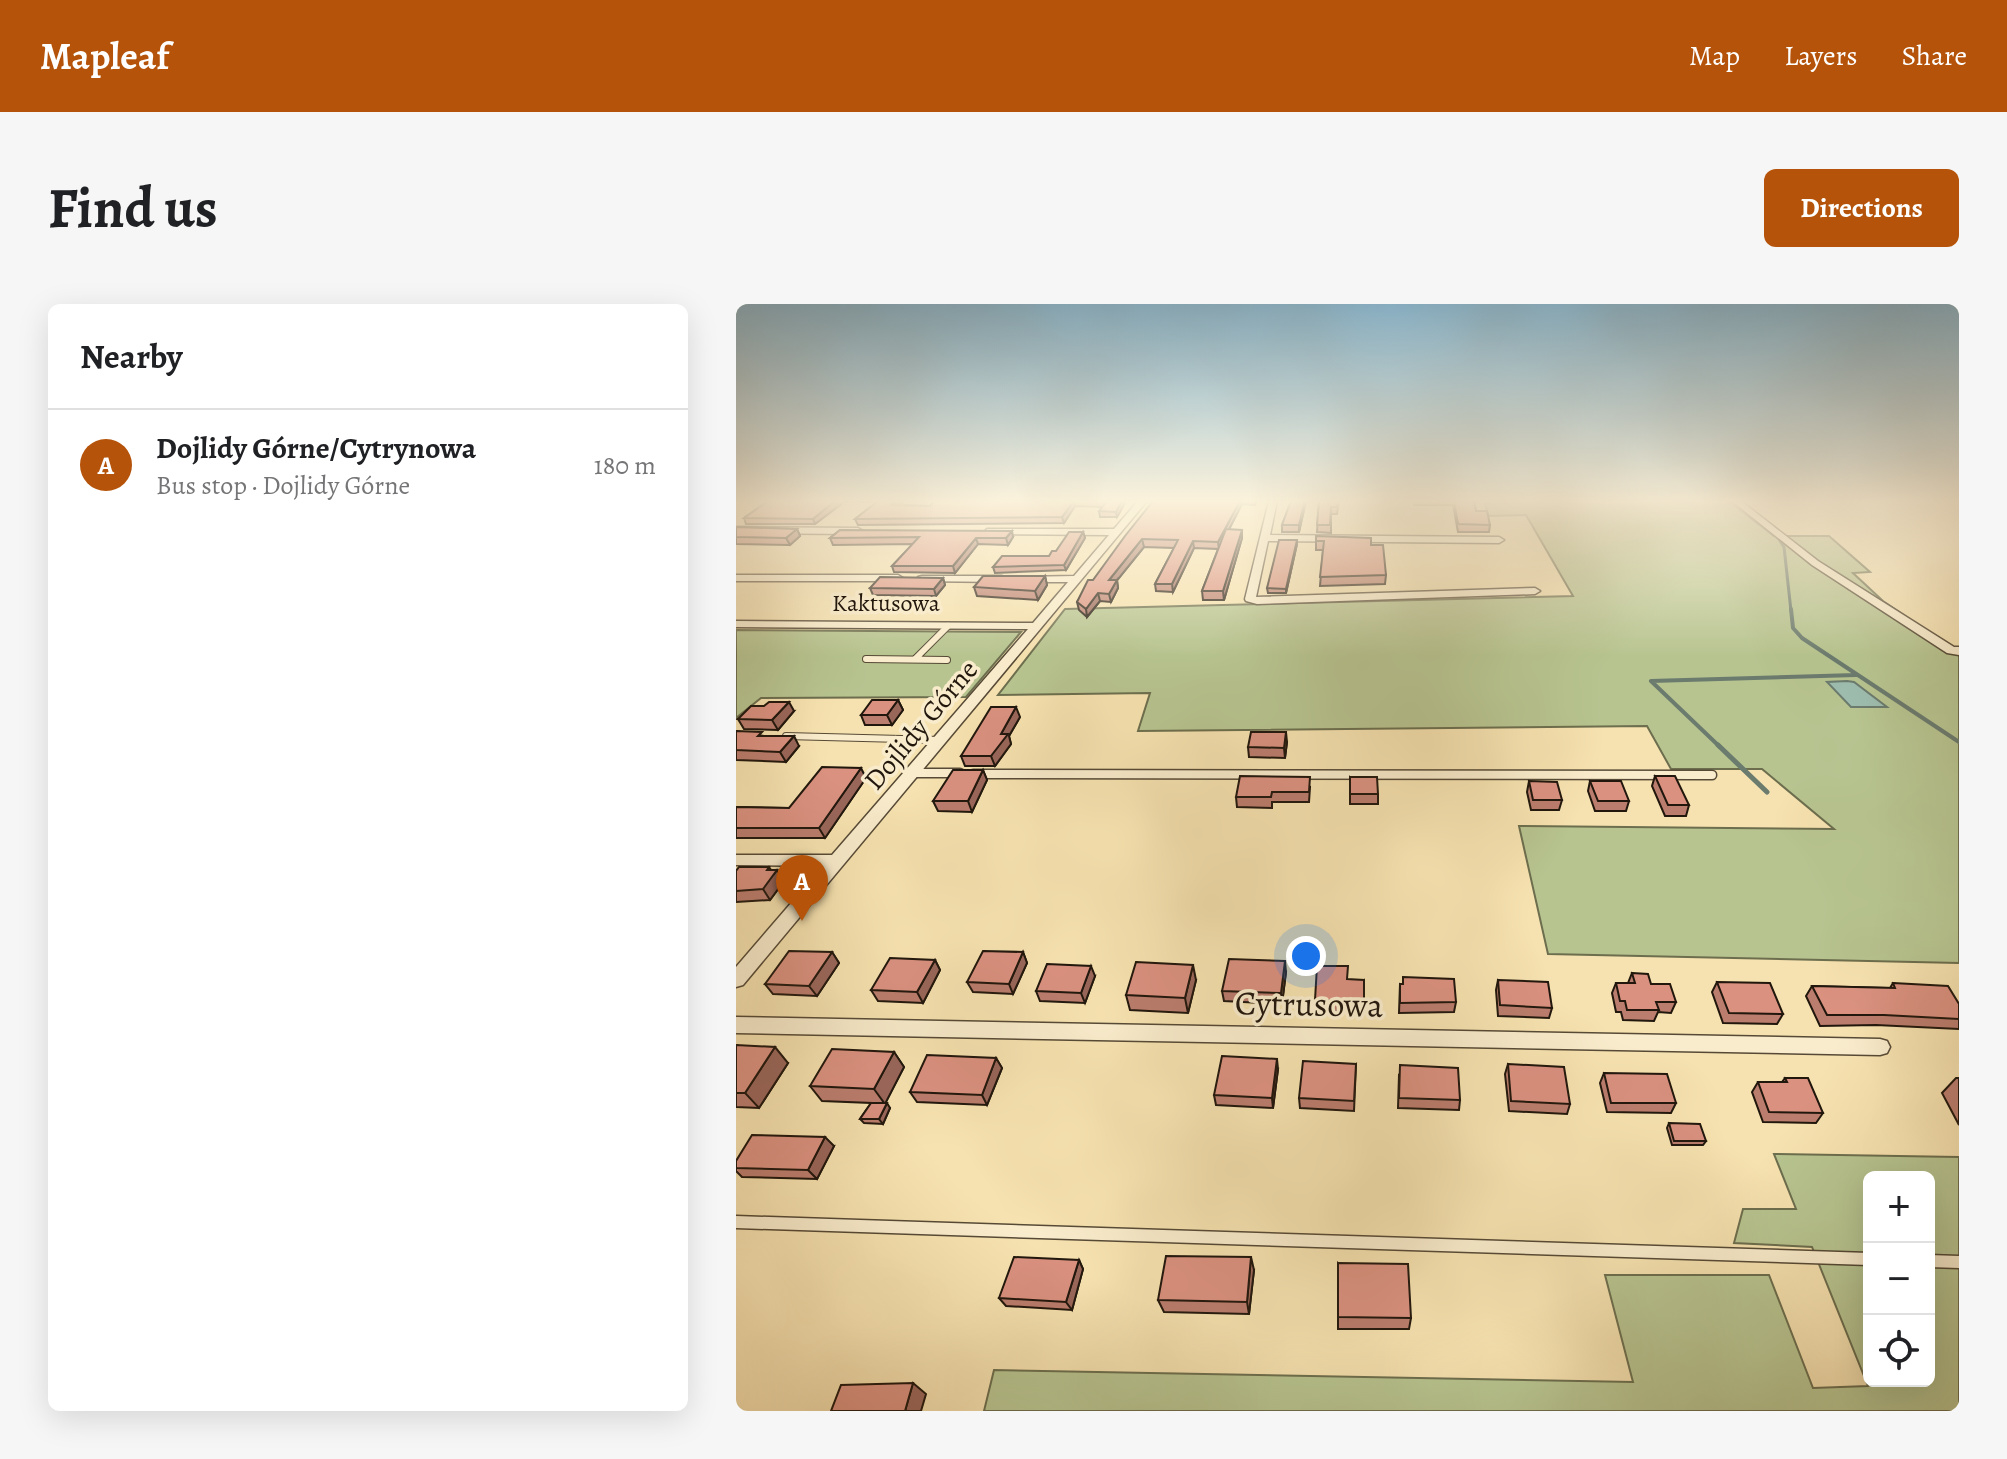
<!DOCTYPE html>
<html lang="en">
<head>
<meta charset="utf-8">
<style>
  body { margin:0; font-family:Alegreya,serif; background:#f6f6f6; color:#202124 }
  .controls { position:absolute; right:24px; bottom:24px; display:grid; overflow:hidden; border-radius:12px; box-shadow:0 8px 32px #0002 }
  .controls button { width:72px; height:72px; display:grid; place-items:center; padding:0; border:0; border-bottom:2px solid #e0e0e0; background:#fff; color:#202124; font:40px sans-serif }
  .you { position:absolute; left:570px; top:652px; width:28px; height:28px; margin:-20px; border:6px solid #fff; border-radius:50%; background:#1a73e8; box-shadow:0 0 0 12px #1a73e833 }
  .badge { display:grid; place-items:center; width:52px; height:52px; border-radius:50%; background:#b45309; color:#fff; font-size:26px; font-weight:700 }
  .pin { position:absolute; translate:-50% -66px; filter:drop-shadow(0 2px 4px #0008) }
  .pin::after { content:''; position:absolute; top:42px; width:28px; height:24px; background:inherit; clip-path:polygon(0 0,100% 0,50% 100%) }
  .list { margin:0; padding:0; list-style:none }
  h2 { display:flex; justify-content:space-between; align-items:center; height:104px; margin:0; padding:0 32px; font-size:34px }
  h2 small { font-size:26px; font-weight:400; color:#757577 }
  .list li { display:grid; grid-template-columns:52px 1fr auto; gap:24px; align-items:center; box-sizing:border-box; height:112px; padding:0 32px; border-top:2px solid #e0e0e0 }
  .list b { display:block; font-size:30px; white-space:nowrap }
  .list p { margin:0; font-size:26px; white-space:nowrap; color:#757577 }
  .list em { font-size:26px; font-style:normal; color:#757577 }
  .icon { flex:none; width:44px; height:44px; fill:none; stroke:currentColor; stroke-width:2; stroke-linecap:round; stroke-linejoin:round }
  .map { position:relative; flex:none; width:1223px; height:1107px; overflow:hidden; border-radius:12px }
  header { display:flex; align-items:center; gap:48px; box-sizing:border-box; height:112px; padding:0 40px; background:#b45309; color:#fff }
  header strong { font-size:38px }
  nav { display:flex; gap:44px; margin-inline-start:auto; font-size:28px }
  .intro { display:flex; align-items:center; justify-content:space-between; box-sizing:border-box; height:192px; padding:0 48px }
  h1 { margin:0; font-size:56px }
  .button { padding:20px 36px; border-radius:12px; background:#b45309; color:#fff; font-size:28px; font-weight:700 }
  main { display:flex; gap:48px; padding:0 48px }
  aside { flex:1; background:#fff; border-radius:12px; box-shadow:0 8px 32px #0002 }
  .map>svg:first-child { display:block }
  .green { fill:#b7c490; stroke:#6c6e4e; stroke-width:2; fill-rule:evenodd }
  .water { fill:#9dbdaf; stroke:#6b7b6e; stroke-width:2 }
  .lines { fill:none; stroke-linecap:round; stroke-linejoin:round }
  .stream-far2 { stroke:#6b7b6e; stroke-width:3 }
  .stream-far1 { stroke:#6b7b6e; stroke-width:4 }
  .stream { stroke:#6b7b6e; stroke-width:5 }
  .lane-far2-casing { stroke:#564a36; stroke-width:8 }
  .lane-far1-casing { stroke:#564a36; stroke-width:11 }
  .lane-casing { stroke:#564a36; stroke-width:15 }
  .street-casing { stroke:#564a36; stroke-width:3 }
  .lane-far2 { stroke:#f9eccc; stroke-width:6 }
  .lane-far1 { stroke:#f9eccc; stroke-width:8 }
  .lane { stroke:#f9eccc; stroke-width:12 }
  .street { fill:#f9eccc; fill-rule:evenodd }
  .wall { fill:#bb7d6e; stroke:#21170d; stroke-width:2 }
  .shaded-wall { fill:#99665a; stroke:#21170d; stroke-width:2 }
  .building { fill:#da9180; stroke:#21170d; stroke-width:2 }
  .labels { text-anchor:middle; dominant-baseline:central; stroke-width:7; stroke-linejoin:round; paint-order:stroke }
  .far-street-label { font-size:24px; fill:#21170d; stroke:#f9eccc }
  .street-label { font-size:28px; fill:#21170d; stroke:#f9eccc }
  .near-street-label { font-size:34px; fill:#21170d; stroke:#f9eccc }
</style>
</head>
<body>
<header>
<strong>Mapleaf</strong>
<nav><a>Map</a><a>Layers</a><a>Share</a></nav>
</header>
<div class="intro"><h1>Find us</h1><a class="button">Directions</a></div>
<main>
<aside>
<h2>Nearby<small></small></h2>
<ul class="list">
<li><span class="badge">A</span><div><b>Dojlidy Górne/Cytrynowa</b><p>Bus stop · Dojlidy Górne</p></div><em>180 m</em></li>
</ul>
</aside>
<div class="map">
<svg width="1223" height="1107" viewBox="0 0 1223 1107">
  <rect width="100%" height="100%" fill="#f6e2b0"/>
  <filter id="stains"><feTurbulence type="fractalNoise" baseFrequency=".0025" numOctaves="4"/><feColorMatrix values="0 0 0 0 .2 0 0 0 0 .09 0 0 0 0 .02 0 0 0 .5 -.17"/></filter>
  <radialGradient id="worn" r=".72"><stop offset=".6" stop-color="#630" stop-opacity="0"/><stop offset="1" stop-color="#630" stop-opacity=".3"/></radialGradient>
  <path class="green" d="M748 197H993L1038 232H1093L1134 268 1117 269 1147 297 1223 348V659L812 650 783 522 1098 525 1026 465H935L911 422 402 427 414 389 262 391 329 305 837 292 790 211 753 212Z
    M0 326 285 328 230 393 25 394 0 414Z
    M1038 850 1223 853V1107H248L258 1066 897 1078 869 971H1033L1077 1084 1132 1082 1076 943 998 939 1007 905H1060ZM1133 873H1193V1077H1133Z"/>
  <path class="water" d="M1111 377 1118 378 1151 403H1115L1091 378Z"/>
  <g class="lines">
    <path class="stream-far2" d="M993 197 1042 234 1048 243 1055 307"/>
    <path class="stream-far1" d="M1055 305 1057 324 1066 334 1223 438
      M984 443 915 377 1120 371"/>
    <path class="stream" d="M982 441 1031 488"/>
    <g class="lane-far2-casing">
      <path id="lane-far2" d="M130 355 211 356
        M179 355 212 322
        M50 432 204 436"/>
    </g>
    <g class="lane-far1-casing">
      <path id="lane-far1" d="M177 469H224
        M237 470 976 471"/>
    </g>
    <g class="lane-casing">
      <path id="lane" d="M0 918 1133 955
        M1193 957 1223 958"/>
    </g>
    <g class="street-casing">
      <path id="street" d="M402 197H411L7 681 0 683V663L87 562 0 561V551H96L292 325 0 323V317L297 319 332 278H290L286 277V273L338 272 373 231 254 230 249 227 251 225H378Z
        M533 197H541L534 231 763 233 768 236 763 239 532 237 520 293 799 284 804 287 799 290 521 300 510 297 509 295Z
        M996 197H1005L1082 257 1218 343H1223V351L1211 349 1076 261Z
        M0 223 122 224 127 227 122 230 0 229Z
        M0 271H162L167 274 162 277H0Z
        M186 272H266L271 275 266 278 182 277V273Z
        M0 713 1144 735 1151 737 1154 743 1151 749 1144 751 0 729Z"/>
    </g>
    <use href="#lane-far2" class="lane-far2"/>
    <use href="#lane-far1" class="lane-far1"/>
    <use href="#lane" class="lane"/>
    <use href="#street" class="street"/>
  </g>
  <path class="wall" d="M32 197H168L164 201 194 202 199 197H390L381 213H364L363 207 367 203 339 202 328 219 122 221 119 215 141 198H108L79 220H10L8 214Z
    M417 197H521L519 201 506 200 493 225 506 234 488 296H467L466 287 482 245 458 244 437 288 420 287 419 280 438 244 408 243 381 276 382 284 375 298 364 297 351 313 343 306 341 298Z
    M555 197H570L563 228H546V221Z
    M583 197H603L601 210H595V229L581 228Z
    M678 197H738L740 207 754 221 753 228H722L717 201H678Z
    M0 223 61 225 64 232 54 241 0 240Z
    M104 226 277 233 272 241 242 240 219 269 158 268 156 262 177 240 97 241 94 234Z
    M347 228 349 234 330 266 259 269 257 263 313 252Z
    M580 232 635 241 650 271 649 280 584 282 587 246H580Z
    M561 240 550 289H532L531 284Z
    M309 272 311 281 302 296 241 292 238 283Z
    M207 274 209 281 200 292 137 291 134 284Z
    M162 396 167 406 156 421H129L125 411Z
    M58 407 42 426 8 425 2 415Z
    M284 413 273 432 275 440 259 462H229L225 452Z
    M0 427 28 432 63 442 50 458 0 456Z
    M551 438 549 454 513 453 512 443Z
    M247 466 251 476 236 508 202 507 197 497Z
    M919 472 953 501 950 512H929L916 482Z
    M614 473 642 490V500H614Z
    M130 474 89 534H0V503L53 504Z
    M793 477 826 496 823 506H795L791 488Z
    M854 477 893 497 890 507H859L852 487Z
    M574 483 573 498H536V504L501 503 500 493Z
    M35 566 48 577 34 596 0 598V567Z
    M96 648 103 659 81 692 37 690 29 680Z
    M287 648 291 659 277 690 237 688 231 678Z
    M199 656 204 666 187 699 142 697 135 686Z
    M550 668 546 700 488 697 486 687Z
    M896 669 915 680 940 698 935 709 922 708 918 717 887 716 885 708H880L876 689 880 679H892Z
    M359 672 349 699 304 697 300 687Z
    M460 676 452 709 394 706 390 691Z
    M628 676V708L579 707V696Z
    M762 676 816 704 813 714 762 712 760 686Z
    M981 678 1047 710 1041 720 987 719 976 688Z
    M1157 679 1223 700V725L1140 721 1084 722 1070 692 1076 682 1154 684Z
    M664 680 720 698 718 708 663 709Z
    M0 741 52 759 23 804 0 803Z
    M158 748 168 763 149 799 154 804 147 820 128 819 124 815 135 799 86 797 74 782Z
    M260 754 266 764 251 801 181 798 174 788Z
    M620 760 618 807 564 804 563 794Z
    M772 760 834 800 831 810 773 807 769 770Z
    M542 765 537 804 480 801 478 791Z
    M868 769 940 799 935 809 871 808 864 779Z
    M663 771 724 796 723 806 662 804Z
    M1049 774 1087 809 1080 819 1027 818 1016 788 1022 778H1046Z
    M1220 774H1223V821L1206 789Z
    M933 819 970 837 967 841H936L931 824Z
    M98 842 81 875 6 873 0 867V857Z
    M343 956 347 965 336 1006 270 1002 263 994Z
    M602 959 675 1014 673 1025H602Z
    M518 966 513 1010 428 1008 422 996Z"/>
  <path class="shaded-wall" d="M99 197 108 198 79 220 77 215Z
    M160 197H168L158 207 156 201Z
    M338 197 339 202 328 219 326 213Z
    M386 197H390L381 213 380 208Z
    M504 197H506V200L483 245 482 238Z
    M569 197H570L563 228V221Z
    M61 225 64 232 54 241 50 234Z
    M506 226V234L488 296 487 287Z
    M276 227 277 233 272 241 270 234Z
    M347 228 349 234 330 266 328 261Z
    M240 234 242 240 219 269 217 262Z
    M406 235 408 243 375 284 373 276Z
    M561 236V240L550 289V285Z
    M457 237 458 244 437 288 436 280Z
    M309 272 311 281 302 296 299 287Z
    M207 274 209 281 200 292 198 285Z
    M381 276 382 284 375 298 373 290Z
    M362 289 364 297 351 313 350 305Z
    M162 396 167 406 156 421 151 411Z
    M53 398 58 407 42 426 36 416Z
    M280 403 284 413 273 432 275 440 259 462 255 452 265 430Z
    M550 428 551 438 549 454 548 444Z
    M58 432 63 442 50 458 44 448Z
    M125 464 130 474 89 534 83 524Z
    M247 466 251 476 236 508 232 497Z
    M33 563 38 570 41 566 48 577 34 596 27 585 31 566Z
    M96 648 103 659 81 692 73 682Z
    M287 648 291 659 277 690 273 680Z
    M199 656 204 666 187 699 181 688Z
    M549 657 550 668 546 700 545 689Z
    M457 661 460 676 452 709 449 694Z
    M355 662 359 672 349 699 345 689Z
    M39 743 52 759 23 804 9 789Z
    M158 748 168 763 149 800 138 785Z
    M260 754 266 764 251 801 246 791Z
    M541 755 542 765 537 804 536 794Z
    M151 799 154 804 147 820 143 815Z
    M89 833 98 842 81 875 72 866Z
    M515 953 518 966 513 1010 511 998Z
    M343 956 347 965 336 1006 330 998Z
    M177 1079 190 1090 185 1107H169Z"/>
  <path class="building" d="M32 197H99L77 215 8 214Z
    M142 197H160L156 201 194 202 199 197H338L326 213 119 215Z
    M346 197H386L380 208 363 207 371 197Z
    M417 197H504L482 238 457 237 436 280H419L442 236 406 235 373 276H381L373 290 362 289 350 305 341 298 352 276H357L389 232Z
    M555 197H569L563 221H546Z
    M583 197H602L601 203H595L594 221H581Z
    M718 197H738L740 207H751L754 221 722 220Z
    M0 223 61 225 50 234 0 233Z
    M490 225 506 226 487 287H466Z
    M104 226 276 227 270 234H240L217 262H156L183 233 94 234Z
    M333 228H347L328 261 257 263 266 252H313L316 247H320Z
    M580 232 635 234V241H647L650 271 584 273 588 237H580Z
    M543 236H561L550 285 531 284Z
    M247 272H309L299 287 238 283Z
    M144 273 207 274 198 285 134 284Z
    M136 396H162L151 411H125Z
    M33 398H53L36 416 2 415 15 402H28Z
    M255 403H280L265 430H272L255 452H225Z
    M0 427 26 428 22 432H58L44 448 0 446Z
    M515 428H550L548 444 512 443Z
    M86 463 125 464 83 524H0V503L53 504Z
    M217 466H247L232 497H197Z
    M504 472 574 473 573 488H536L535 493H500Z
    M919 472H939L953 501H932Z
    M614 473H641L642 490H614Z
    M793 477 821 478 826 496H797Z
    M854 477H885L893 497H862Z
    M3 563H33L31 566H41L27 585 0 587V567Z
    M53 647 96 648 73 682 29 680Z
    M247 647 287 648 273 680 231 678Z
    M154 654 199 656 181 688 135 686Z
    M493 655 549 657 545 689 486 687Z
    M400 658 457 661 449 694 390 691Z
    M311 660 355 662 345 689 300 687Z
    M581 662H612L611 675 628 676V698L579 696Z
    M896 669 912 670 915 680H934L940 698H920L923 706H891L889 697H884L880 679H899Z
    M667 673 718 675 720 698 664 699V680H667Z
    M762 676 812 678 816 704 764 701Z
    M981 678 1034 679 1047 710 993 709Z
    M1157 679 1212 682 1223 700V715L1148 711H1091L1076 682 1159 684Z
    M0 741 39 743 9 789H0Z
    M96 745 158 748 138 785 74 782Z
    M191 751 260 754 246 791 174 788Z
    M486 752 541 755 536 794 478 791Z
    M567 757 620 760 618 797 563 794Z
    M772 760 828 763 834 800 775 797Z
    M664 761 722 764 724 796 663 794Z
    M868 769 931 770 940 799H875Z
    M1049 774H1072L1087 809 1033 808 1022 778H1051Z
    M135 799H151L143 815H124Z
    M933 819 964 820 970 837H938Z
    M16 831 89 833 72 866 0 864V857Z
    M430 952 515 953 511 998 422 996Z
    M278 953 343 956 330 998 263 994Z
    M602 959 672 960 675 1014 602 1013Z
    M177 1079 169 1107H95L105 1081Z"/>
  <linearGradient id="sky" x2="0" y2="1"><stop stop-color="#8ab8d1"/><stop offset="0.56" stop-color="#fbf2db"/><stop offset="1" stop-color="#fbf2db" stop-opacity="0"/></linearGradient>
  <rect width="1223" height="352" fill="url(#sky)"/>
  <g class="labels">
    <g class="far-street-label">
      <text x="150" y="299">Kaktusowa</text>
    </g>
    <g class="street-label">
      <text transform="translate(185 421) rotate(-50)">Dojlidy Górne</text>
    </g>
    <g class="near-street-label">
      <text transform="translate(573 700) rotate(1)">Cytrusowa</text>
    </g>
  </g>
  <rect width="100%" height="100%" filter="url(#stains)"/>
  <rect width="100%" height="100%" fill="url(#worn)"/>
</svg>
<div class="controls">
<button>+</button>
<button>−</button>
<button><svg class="icon" aria-label="locate" viewBox="0 0 24 24"><circle cx="12" cy="12" r="6"/><path d="M12 2v4M12 18v4M2 12h4M18 12h4"/></svg></button>
</div>
<div class="you"></div>
<div class="pin badge" style="left:66px;top:617px">A</div>
</div>
</main>
</body>
</html>
